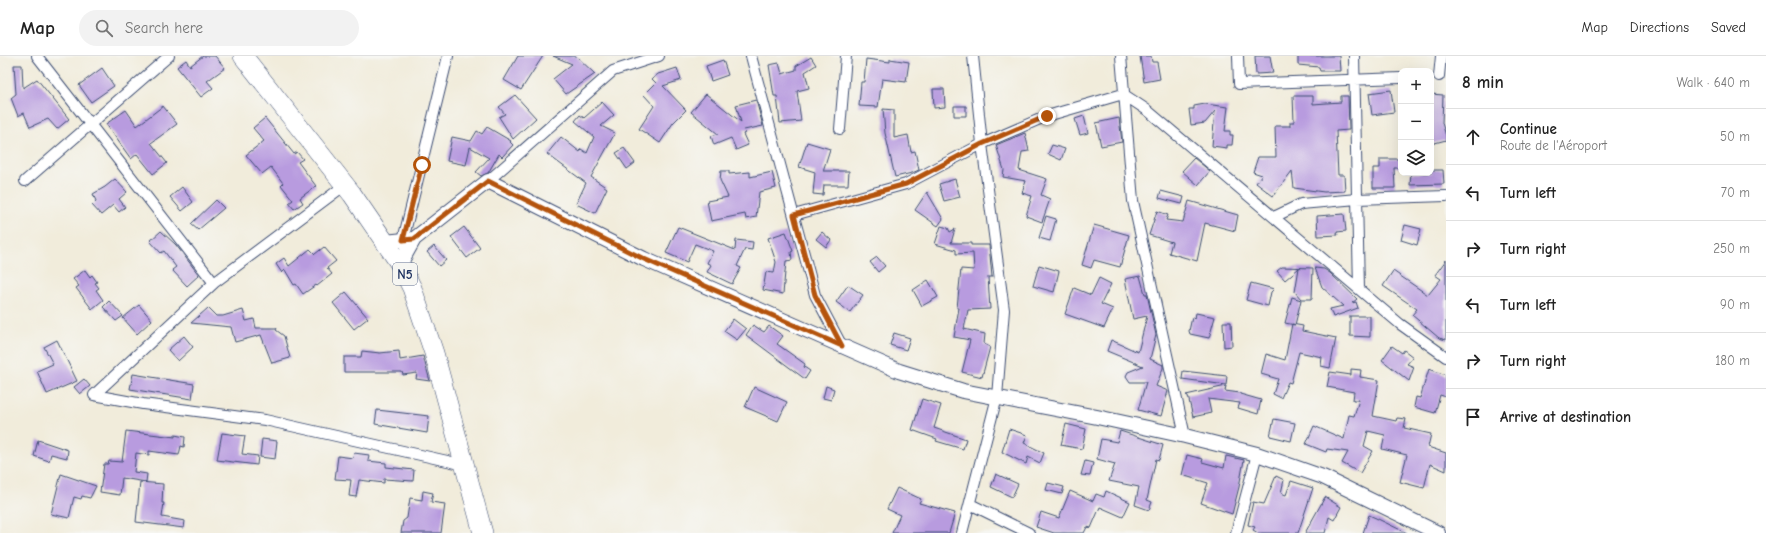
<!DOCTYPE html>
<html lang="en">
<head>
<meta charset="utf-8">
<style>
  body { margin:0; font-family:"Comic Neue",sans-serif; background:#f2f2f2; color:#222 }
  .controls { position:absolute; right:12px; top:12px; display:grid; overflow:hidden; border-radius:8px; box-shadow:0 4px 16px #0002 }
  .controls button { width:36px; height:36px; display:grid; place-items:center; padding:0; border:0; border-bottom:1px solid #e0e0e0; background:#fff; color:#222; font:20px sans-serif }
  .stop { position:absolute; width:12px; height:12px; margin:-9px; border:3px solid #b45309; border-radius:50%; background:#fff }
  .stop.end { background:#b45309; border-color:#fff; box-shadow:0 1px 4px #0008 }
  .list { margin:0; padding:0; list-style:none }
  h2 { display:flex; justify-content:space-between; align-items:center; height:52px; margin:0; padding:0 16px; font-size:17px }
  h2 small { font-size:13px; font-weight:400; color:#767676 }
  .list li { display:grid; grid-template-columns:26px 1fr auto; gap:12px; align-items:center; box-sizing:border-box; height:56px; padding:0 16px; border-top:1px solid #e0e0e0 }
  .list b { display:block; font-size:15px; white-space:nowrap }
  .list p { margin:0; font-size:13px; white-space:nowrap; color:#767676 }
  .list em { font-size:13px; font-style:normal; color:#767676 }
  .icon { flex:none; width:22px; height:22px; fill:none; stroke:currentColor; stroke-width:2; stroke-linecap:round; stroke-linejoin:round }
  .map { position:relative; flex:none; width:1446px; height:477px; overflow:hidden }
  header { display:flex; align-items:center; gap:24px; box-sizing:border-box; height:56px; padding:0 20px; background:#fff; border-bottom:1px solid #e0e0e0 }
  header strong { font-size:19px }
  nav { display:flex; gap:22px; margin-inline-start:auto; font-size:14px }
  .search { width:280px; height:36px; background:#f2f2f2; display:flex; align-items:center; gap:10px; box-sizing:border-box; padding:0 14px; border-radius:22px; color:#767676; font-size:15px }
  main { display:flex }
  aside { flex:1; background:#fff }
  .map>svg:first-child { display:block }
  .building { fill:#b89bdf }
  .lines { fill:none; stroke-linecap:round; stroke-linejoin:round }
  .street-casing { stroke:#3b4b71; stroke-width:12 }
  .secondary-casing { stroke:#3b4b71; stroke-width:16 }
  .highway-casing { stroke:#3b4b71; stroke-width:20 }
  .street { stroke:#fff; stroke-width:10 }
  .secondary { stroke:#fff; stroke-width:14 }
  .highway { stroke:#fff; stroke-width:19 }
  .route { stroke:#b45309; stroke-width:5 }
  .labels { text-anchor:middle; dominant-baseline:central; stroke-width:3.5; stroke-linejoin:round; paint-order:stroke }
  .shield { fill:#f6f6f2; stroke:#5d6b8a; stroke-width:1 }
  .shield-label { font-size:13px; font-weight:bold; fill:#1b2f5e }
</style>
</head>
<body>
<header>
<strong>Map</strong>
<div class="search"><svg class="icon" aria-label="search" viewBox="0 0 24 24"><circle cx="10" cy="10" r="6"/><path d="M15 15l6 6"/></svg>Search here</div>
<nav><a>Map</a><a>Directions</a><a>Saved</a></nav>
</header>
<main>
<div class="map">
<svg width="1446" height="477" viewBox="0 0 1446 477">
  <rect width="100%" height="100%" fill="#f6f6f2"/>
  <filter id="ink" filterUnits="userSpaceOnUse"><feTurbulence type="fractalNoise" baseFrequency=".025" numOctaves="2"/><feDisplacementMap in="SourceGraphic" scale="8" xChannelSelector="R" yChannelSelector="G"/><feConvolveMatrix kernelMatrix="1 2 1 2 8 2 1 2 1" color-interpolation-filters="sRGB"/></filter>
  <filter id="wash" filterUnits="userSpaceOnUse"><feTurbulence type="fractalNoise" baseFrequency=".012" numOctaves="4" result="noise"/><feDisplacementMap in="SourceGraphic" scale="16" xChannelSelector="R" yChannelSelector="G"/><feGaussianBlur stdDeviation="0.9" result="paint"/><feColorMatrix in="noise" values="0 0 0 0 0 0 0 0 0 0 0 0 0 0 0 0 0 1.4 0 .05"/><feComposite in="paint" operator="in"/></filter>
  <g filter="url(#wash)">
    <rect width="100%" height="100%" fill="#f1ecdb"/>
    <g id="blocks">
      <path class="building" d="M203 0H215L225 12 207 25 213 32 201 41 177 11 186 4 190 10Z
        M518 0H543L521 34 504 24Z
        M553 0H576L595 18 566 38 553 23 572 8Z
        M1140 0H1151L1152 6H1157L1160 23 1144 26Z
        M1255 0H1270L1273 17 1256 18Z
        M1298 0H1339L1340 15H1320L1319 11 1298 9Z
        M811 1 816 9 805 16 809 32 797 35 801 65 780 67 777 40H774L769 9 779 7 782 18 796 14V10Z
        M866 3 890 6V3L909 6 906 26 882 23 878 51 859 50 861 26H864Z
        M723 4 728 19 711 25 706 10Z
        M14 9H22L23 32 37 23 69 63 57 73 48 63 30 71 24 57 18 60 11 42 16 38Z
        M102 12 114 30 91 46 79 29Z
        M677 12 681 24 663 30 686 54 673 67 660 87 639 73 654 50 644 39 656 27 652 23 658 18Z
        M933 33H944L945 51 934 52Z
        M1391 34 1394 56 1372 59 1369 37Z
        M706 38 741 66 736 49 756 44 763 70 744 74 745 77 743 78 748 89 736 94 731 82 714 89 711 80 718 78 691 56Z
        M1431 38 1443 39 1442 67 1446 80V84L1431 88Z
        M515 39 536 62 513 83 499 61 505 58 499 51Z
        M1293 40H1313V48L1341 46V40H1348L1349 74 1336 75 1338 119H1344L1345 135 1324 136 1294 132 1292 115 1273 140 1256 127 1262 119 1253 116 1258 101H1276L1275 70H1290V66H1294Z
        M602 46 614 59 601 70 615 77 591 121 607 132 595 157 576 148 586 127 547 98 561 81 580 96 581 93 587 97 594 81 575 65 580 59 584 62Z
        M1205 48 1228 51 1225 75H1230V79H1233L1232 89H1227V92L1212 90 1215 55 1205 67 1191 69 1189 53H1194V50Z
        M163 50 177 68 151 87 167 107 153 118 137 98 131 103 106 68 126 54 137 70Z
        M954 50H966V60H954Z
        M883 53 894 54V82L908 79 911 96 915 95 919 114 912 117 895 121 885 77Z
        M1084 60 1088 77 1080 79 1075 63Z
        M265 62 294 98 297 96 303 103 298 106 316 130 300 142 303 147 294 153 289 147 293 144 281 129 283 127 271 111 262 118 246 99 264 85 253 72Z
        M1119 62 1122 86 1101 90 1096 67Z
        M487 71 511 85 510 86 513 89 502 101 499 98 488 117 481 120 476 116 489 102 470 91 466 109 447 105 452 81 471 85 477 75 482 78Z
        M1025 77 1029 95 1022 96 1019 114 1047 123 1041 139 1050 143 1042 166 1026 160 1032 140 1022 137 1026 125 1003 121 1004 114 996 89Z
        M807 86 830 93 823 115H849L848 129H824L823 139 813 138 815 116 799 111Z
        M1052 89 1065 93 1061 104 1048 98Z
        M624 92 635 107 627 113 616 97Z
        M1194 102 1210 115 1198 129 1182 115Z
        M1380 103H1400V112H1394L1395 132H1373V112H1380Z
        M1431 114H1443L1444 128 1410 129 1411 117H1431Z
        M721 115H729V118L750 116V121L772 116 776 132 759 136 756 161 746 163 745 158 711 165 707 145 728 141 720 124Z
        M115 123 127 136 119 143 125 151 119 156 113 149 101 159 92 149 96 145 93 138 105 131Z
        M955 123 960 141 944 145 939 128Z
        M182 131 193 146 182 155 170 141Z
        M1161 135 1184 141 1182 148 1159 142Z
        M927 136 943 163 938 170 915 154Z
        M216 144 224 152 198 174 191 168Z
        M1189 145 1238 159 1235 175 1205 167 1197 205 1169 197 1172 186 1149 179 1157 155 1168 159 1166 164 1183 166Z
        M1344 158 1346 175 1337 176 1338 179 1318 180 1317 160Z
        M1046 160 1056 163 1050 185 1039 182Z
        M1094 169 1129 179 1120 211 1094 204 1091 212 1082 209Z
        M1405 169 1421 173 1417 189 1401 184Z
        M941 170 948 172 950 176 955 173 951 187H971V189H989L992 221H988L990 253 968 254 964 273 985 278 984 288 990 291 982 321 962 316 970 284 954 281 959 252H957L961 213 974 214 973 197 956 198V194L935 188Z
        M464 171 480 192 467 202 451 181Z
        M678 171 735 194 736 184 753 186 752 194 745 193 737 210 741 212 732 228 707 216 711 209 707 207 713 195 695 188 687 206 666 197Z
        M161 175 176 189 199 219 187 230 172 214 176 211 164 195 161 197 150 185Z
        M786 176 793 195 791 196 792 204 786 205 783 238 763 234 766 216 774 217 776 206 768 182Z
        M822 176 831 184 826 191 816 183Z
        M434 190 446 204 439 210 427 196Z
        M324 191 336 205 327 212 332 218 317 230 316 229 303 238 296 228 294 229 285 214 282 217 276 208 284 202 289 210 310 193 315 198Z
        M877 201 885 210 878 216 870 206Z
        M1446 204V284L1439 282 1412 259 1417 253 1383 230 1393 215 1428 239 1441 223 1435 219Z
        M1039 209 1059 215 1054 236 1033 230Z
        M1282 211 1313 212 1312 243H1301L1295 236 1299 212 1285 224 1277 215Z
        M1315 212 1324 213 1330 217 1357 243 1352 247 1356 246 1358 252 1333 261 1330 253 1343 250 1322 231Z
        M85 214 90 221 92 219 97 226 95 227 99 232 96 234 103 244 92 253 76 232 79 230 73 223Z
        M1140 220 1145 238H1147L1156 279 1150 303 1163 309V312L1156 330 1168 335 1161 360 1138 354 1146 326H1130L1126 320 1128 316 1143 310 1107 295 1111 284 1138 296 1147 260 1133 263 1125 223Z
        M1099 222 1111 228 1101 248 1113 253 1104 272 1065 258 1074 232 1091 239Z
        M928 224 938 241 922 250 913 234Z
        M1251 227 1274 233 1271 236 1268 250 1246 244Z
        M848 229 863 239 850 256 836 246Z
        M346 236 368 262 354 273 333 247Z
        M1292 241 1301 244 1295 269 1285 267Z
        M109 245 123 260 116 265 103 251Z
        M139 249 152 264 137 278 123 262Z
        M208 252 216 260H223L243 254 246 265 254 263 256 272H277L276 274 284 280 290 302 272 307 261 279 235 286 231 271 191 267Z
        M1196 257 1215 261 1209 282 1190 278 1189 275 1192 261 1195 262Z
        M1350 260H1370V281L1350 280Z
        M733 263 746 273 737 284 724 275Z
        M1223 266H1231L1232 290 1224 291Z
        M1292 268 1303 270 1302 275 1336 282 1330 312 1321 310 1322 301 1299 296 1291 327 1288 326 1281 342 1273 338 1278 323 1261 318 1266 298 1285 304Z
        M753 269 764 276 769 270 783 280 777 288 805 308 804 311 810 315 805 323 746 279Z
        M894 277 910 282 906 294 890 289Z
        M184 280 193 291 178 305 168 294Z
        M57 284 77 325 47 338 37 315 53 308 44 291Z
        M1392 290 1402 297 1404 294 1413 301 1407 308 1414 311 1409 325 1382 304Z
        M362 295 380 297 399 295 400 304 423 300 430 325 416 323 417 317 403 319 402 316H344V301H361Z
        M1351 313 1361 314 1360 321 1379 324 1373 360 1396 365 1397 362 1406 363 1404 372 1431 378 1428 391 1446 397V415L1430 408 1424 432 1400 426 1407 399 1382 393 1385 379 1368 375 1364 390 1373 395 1360 417 1342 407 1348 396 1327 393 1326 396 1306 388 1314 370 1344 383 1349 359 1354 360 1359 344H1353L1354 336 1327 331 1330 316 1351 319Z
        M1429 313 1446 319V341L1440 339 1435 357 1414 351 1416 341 1420 342Z
        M1183 315 1227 320 1226 329 1182 323Z
        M133 318 194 328 192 343 130 333Z
        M84 323 90 330 80 338 74 331Z
        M826 330 834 333 831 344 823 342Z
        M1226 330 1225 335 1240 337V338L1261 344 1258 358 1238 352 1240 347 1208 343 1211 357 1193 361 1188 340 1186 339Z
        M754 331 787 346 778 365 745 351Z
        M922 343 941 349 934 372 966 383 963 393 936 385 937 383 912 374Z
        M377 354 429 360 427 377 375 368Z
        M1274 363 1295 367 1291 385 1270 380Z
        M1066 368 1086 373 1082 393 1061 389Z
        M1009 373 1027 379 1024 387 1044 397 1040 407 1028 401 1026 408 1002 396Z
        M126 375 175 381V379L185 381 184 391 181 390 179 399 149 395V399L136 397 134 416 147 418 146 426 122 422 120 439 100 436 104 408H108L109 405 122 406Z
        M1120 375 1163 389 1159 404 1156 403 1147 444 1152 446 1149 454 1135 449 1139 431 1109 425 1115 408 1097 403 1101 383 1117 386Z
        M222 377 245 380 242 398 258 400 257 409 217 404Z
        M262 383 277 385 275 403 260 401Z
        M38 384 68 394 67 402 51 398 49 405 34 400Z
        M354 397 369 399 368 405 386 407V411L414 414 413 425 384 423V427L359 424 356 441 349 440 351 424 335 423 338 400 353 402Z
        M1187 399 1203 403 1202 406 1224 412 1226 400 1244 404 1239 431 1232 458 1201 447 1208 427 1182 419Z
        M1085 405 1093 407 1090 420 1081 419Z
        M61 418 96 430 90 442 82 440 81 443 74 441 69 462 51 458Z
        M996 418 1018 428 1012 441 991 431Z
        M1276 420 1284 424 1281 437 1286 439 1291 425 1313 432 1298 477H1258L1253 474 1255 471 1248 469 1253 446 1264 448Z
        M140 426 163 428 162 447H164L162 461 185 465 184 472 136 466Z
        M1048 427 1064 431 1062 438 1046 434Z
        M897 432 921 443 919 447 955 457 949 477H892L900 459 887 453Z
        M423 435 433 437 431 446 445 448 441 477H401L403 465 407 462 410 442 422 444Z
        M1070 435 1093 445 1096 438 1104 441 1106 435 1130 446 1123 461 1100 451 1091 472 1087 471 1084 477H1054L1036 471 1041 456 1059 462Z
        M1325 441 1341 451 1334 464 1329 461 1325 477H1305Z
        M1369 459 1378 463 1407 477H1363Z"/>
    </g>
  </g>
  <g filter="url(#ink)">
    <use href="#blocks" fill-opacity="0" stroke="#3b4b71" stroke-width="1"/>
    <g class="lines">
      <g class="street-casing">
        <path id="street" d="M37 0 214 227
          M751 0 815 239 842 290
          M1121 0 1133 145 1185 380
          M1238 0 1239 28 1401 22
          M1354 0 1359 233
          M1439 20 1441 0
          M840 73 846 0
          M25 125 169 0
          M488 125 613 15 659 0
          M794 159 906 128 982 88 1047 60 1123 38 1147 54 1400 268 1446 301
          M1274 161 1301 148 1357 143 1446 140
          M403 184 448 0
          M94 339 143 348 265 364 465 409
          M94 339 214 227 345 129
          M970 448 1029 477
          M962 477 997 341 1004 254 982 88 973 0
          M1236 477 1257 398"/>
      </g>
      <g class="secondary-casing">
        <path id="secondary" d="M385 186 414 183
          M400 208 414 183 488 125 644 203 899 315 963 335 1097 361 1185 380 1257 398 1323 421 1438 477"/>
      </g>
      <g class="highway-casing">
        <path id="highway" d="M243 0 352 138 400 208 412 232 434 297 483 477"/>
      </g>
      <use href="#street" class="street"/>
      <use href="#secondary" class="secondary"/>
      <use href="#highway" class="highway"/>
    </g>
  </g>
  <g class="lines" filter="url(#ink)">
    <path class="route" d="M422 109 403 184 414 183 488 125 644 203 842 290 815 239 794 159 906 128 982 88 1047 60"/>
  </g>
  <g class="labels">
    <rect class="shield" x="393" y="207" width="24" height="22" rx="3"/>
    <g class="shield-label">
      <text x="405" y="218">N5</text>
    </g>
  </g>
</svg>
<div class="controls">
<button>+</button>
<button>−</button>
<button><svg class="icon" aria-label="layers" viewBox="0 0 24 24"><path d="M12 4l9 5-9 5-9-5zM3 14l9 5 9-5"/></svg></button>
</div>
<div class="stop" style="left:422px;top:109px"></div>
<div class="stop end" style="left:1047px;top:60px"></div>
</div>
<aside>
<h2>8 min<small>Walk · 640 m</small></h2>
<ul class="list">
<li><svg class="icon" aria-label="ahead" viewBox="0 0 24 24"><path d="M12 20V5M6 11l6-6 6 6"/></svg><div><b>Continue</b><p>Route de l'Aéroport</p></div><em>50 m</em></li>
<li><svg class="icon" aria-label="left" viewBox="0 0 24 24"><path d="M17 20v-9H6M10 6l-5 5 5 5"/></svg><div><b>Turn left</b></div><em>70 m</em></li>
<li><svg class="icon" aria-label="right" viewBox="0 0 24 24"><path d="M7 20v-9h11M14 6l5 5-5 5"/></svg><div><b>Turn right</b></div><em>250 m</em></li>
<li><svg class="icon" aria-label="left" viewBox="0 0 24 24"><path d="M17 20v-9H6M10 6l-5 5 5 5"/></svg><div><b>Turn left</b></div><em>90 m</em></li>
<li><svg class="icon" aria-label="right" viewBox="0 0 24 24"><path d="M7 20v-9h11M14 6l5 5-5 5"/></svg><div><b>Turn right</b></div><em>180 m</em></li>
<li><svg class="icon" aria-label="arrive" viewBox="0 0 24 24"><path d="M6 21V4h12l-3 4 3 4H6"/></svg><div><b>Arrive at destination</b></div></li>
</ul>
</aside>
</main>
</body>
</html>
